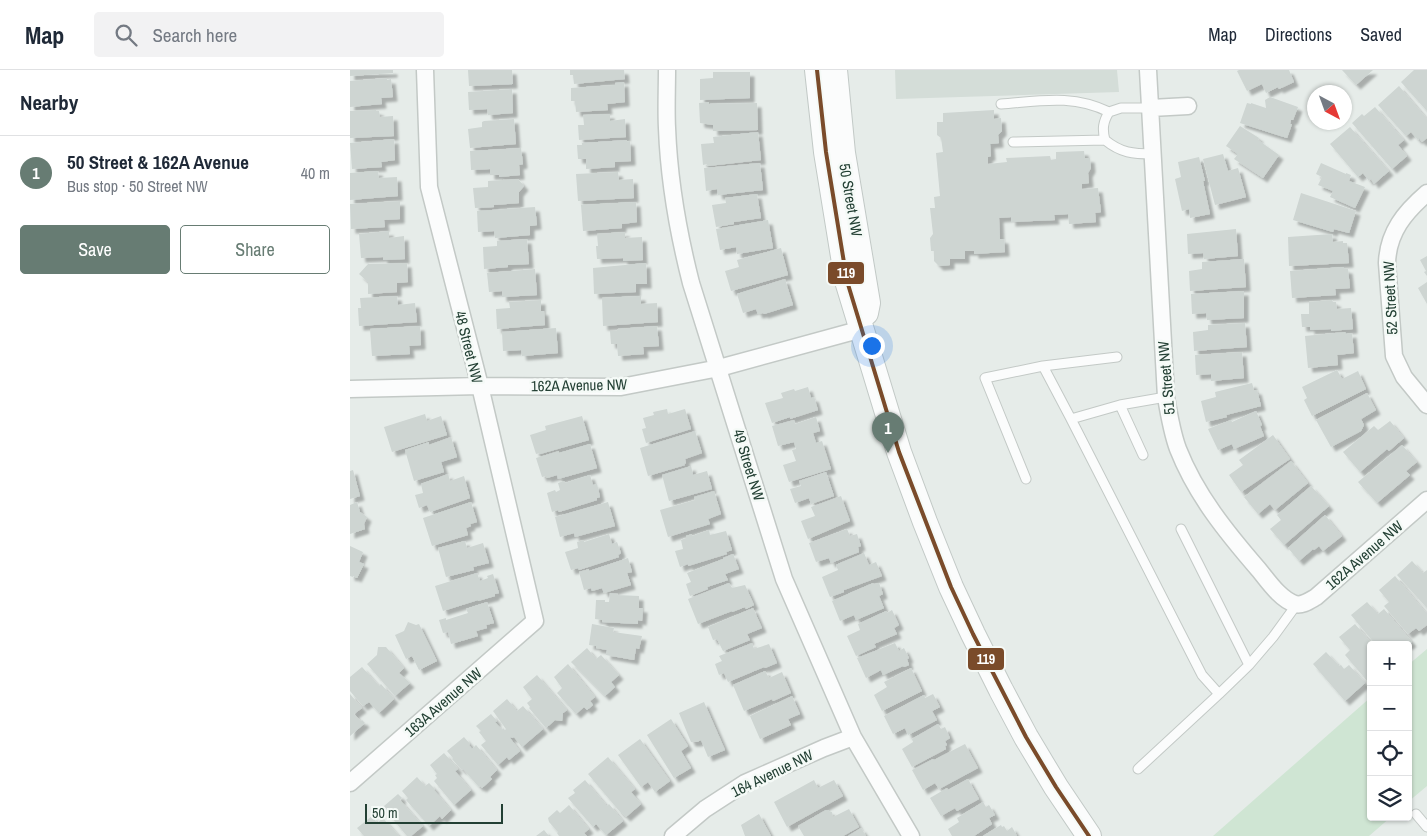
<!DOCTYPE html>
<html lang="en">
<head>
<meta charset="utf-8">
<style>
  body { margin:0; font-family:"Archivo Narrow",sans-serif; background:#f2f2f3; color:#1f2937 }
  .controls { position:absolute; right:15px; bottom:15px; display:grid; overflow:hidden; border-radius:5px; box-shadow:0 1px 4px #0004 }
  .controls button { width:45px; height:45px; display:grid; place-items:center; padding:0; border:0; border-bottom:1px solid #e0e1e3; background:#fff; color:#1f2937; font:25px sans-serif }
  .compass { position:absolute; left:957px; top:15px; width:45px; height:45px; border-radius:50%; background:#fff; box-shadow:0 1px 4px #0004; rotate:139deg }
  .scale { position:absolute; left:15px; bottom:12px; width:138px; box-sizing:border-box; padding-left:5px; border:2px solid #234034; border-top:0; font-size:14px; line-height:18px; white-space:nowrap; color:#234034; -webkit-text-stroke:4px #f5faf7; paint-order:stroke }
  .you { position:absolute; left:521px; top:275px; width:18px; height:18px; margin:-12px; border:4px solid #fff; border-radius:50%; background:#1a73e8; box-shadow:0 0 0 8px #1a73e833 }
  .badge { display:grid; place-items:center; width:32px; height:32px; border-radius:50%; background:#677c73; color:#fff; font-size:16px; font-weight:700 }
  .pin { position:absolute; translate:-50% -41px; filter:drop-shadow(0 1px 2px #0008) }
  .pin::after { content:''; position:absolute; top:26px; width:18px; height:15px; background:inherit; clip-path:polygon(0 0,100% 0,50% 100%) }
  .list { margin:0; padding:0; list-style:none }
  h2 { display:flex; justify-content:space-between; align-items:center; height:65px; margin:0; padding:0 20px; font-size:21px }
  h2 small { font-size:16px; font-weight:400; color:#747a83 }
  .list li { display:grid; grid-template-columns:32px 1fr auto; gap:15px; align-items:center; box-sizing:border-box; height:75px; padding:0 20px; border-top:1px solid #e0e1e3 }
  .list b { display:block; font-size:19px; white-space:nowrap }
  .list p { margin:0; font-size:16px; white-space:nowrap; color:#747a83 }
  .list em { font-size:16px; font-style:normal; color:#747a83 }
  .actions { display:flex; gap:10px; padding:15px 20px }
  .actions a { flex:1; padding:11px 0; border:1px solid #677c73; border-radius:5px; text-align:center; font-size:18px; color:#677c73 }
  .actions .main { background:#677c73; color:#fff }
  .icon { flex:none; width:28px; height:28px; fill:none; stroke:currentColor; stroke-width:2; stroke-linecap:round; stroke-linejoin:round }
  .map { position:relative; flex:none; width:1077px; height:766px; overflow:hidden }
  header { display:flex; align-items:center; gap:30px; box-sizing:border-box; height:70px; padding:0 25px; background:#fff; border-bottom:1px solid #e0e1e3 }
  header strong { font-size:24px }
  nav { display:flex; gap:28px; margin-inline-start:auto; font-size:18px }
  .search { width:350px; height:45px; background:#f2f2f3; display:flex; align-items:center; gap:12px; box-sizing:border-box; padding:0 18px; border-radius:5px; color:#747a83; font-size:19px }
  main { display:flex }
  aside { flex:1; background:#fff }
  .map>svg:first-child { display:block }
  .built { fill:#d4ddd8 }
  .green { fill:#cfe5d3 }
  .building { fill:#ced5d2; filter:url(#shadow) }
  .lines { fill:none; stroke-linecap:round; stroke-linejoin:round }
  .service-casing { stroke:#c3c9c6; stroke-width:11 }
  .minor-casing { stroke:#c3c9c6; stroke-width:19 }
  .secondary-casing { stroke:#c2c9c6; stroke-width:26 }
  .service { stroke:#fbfcfc; stroke-width:9 }
  .minor { stroke:#fbfcfc; stroke-width:16 }
  .secondary { stroke:#fbfcfc; stroke-width:24 }
  .bus-1-casing { stroke:#f5faf7; stroke-width:8 }
  .bus-1 { stroke:#7a4b2a; stroke-width:4 }
  .labels { text-anchor:middle; dominant-baseline:central; stroke-width:5; stroke-linejoin:round; paint-order:stroke }
  .street-label { font-size:15px; fill:#234034; stroke:#f5faf7 }
  .line-badge { stroke:#f5faf7; stroke-width:2 }
  .badge-label { font-size:14px; text-anchor:middle; font-weight:bold; fill:#fff }
</style>
</head>
<body>
<header>
<strong>Map</strong>
<div class="search"><svg class="icon" aria-label="search" viewBox="0 0 24 24"><circle cx="10" cy="10" r="6"/><path d="M15 15l6 6"/></svg>Search here</div>
<nav><a>Map</a><a>Directions</a><a>Saved</a></nav>
</header>
<main>
<aside>
<h2>Nearby<small></small></h2>
<ul class="list">
<li><span class="badge">1</span><div><b>50 Street &amp; 162A Avenue</b><p>Bus stop · 50 Street NW</p></div><em>40 m</em></li>
</ul>
<div class="actions"><a class="main">Save</a><a>Share</a></div>
</aside>
<div class="map">
<svg width="1077" height="766" viewBox="0 0 1077 766">
  <defs>
    <filter id="shadow"><feDropShadow dx="4.5" dy="4.5" stdDeviation="1" flood-color="#0004"/></filter>
  </defs>
  <rect width="100%" height="100%" fill="#e6ece9"/>
  <path class="built" d="M545 0H767L769 22 546 29Z"/>
  <path class="green" d="M1077 579V716L1058 732V595Z
    M1021 627V747H1041L1019 766H863Z"/>
  <path class="building" d="M0 0H43V3L0 6Z
    M118 0H162L163 14 119 16Z
    M220 0H274L275 9 224 14 223 5H220Z
    M889 0H939L944 12 929 19 928 17 916 23 912 14 897 21 887 1Z
    M992 0H1023L1006 15Z
    M1064 0H1077V41L1051 12Z
    M363 2H400V28L350 30V9L363 8Z
    M37 8V10L41 9 43 27 31 28 32 34 0 37V11Z
    M274 12 275 32 257 34 258 40 226 42 225 31H221V18L265 15V13Z
    M1049 16 1077 49V68L1072 72 1069 68 1068 70 1061 62 1056 66 1028 35Z
    M162 19 163 43 138 45 137 39 119 40 118 22Z
    M920 27 948 37 943 50H941L940 54H942L937 68 890 53 897 33 901 34V33L916 38 915 30Z
    M359 32V34L407 33 408 60 363 61V55L350 53 349 33Z
    M1025 37 1054 70 1048 75 1057 86 1042 99 1002 53 1012 44 1014 46Z
    M26 40V41H29L30 47 43 46 44 66 0 68V41Z
    M644 40V49L651 48 652 61 648 65 649 73 640 74 641 86 638 87V94L657 92 656 88 700 86 701 90 706 89V82L734 81 735 88H740L741 98 738 103 739 113 732 114V119L748 118 751 142 745 143 746 152 719 154 718 144 704 145 705 150 661 152V147L649 148 650 169H654L655 182 624 184V181H615V189H600V195L589 196 584 191V181H581L580 168 583 164 580 138H585L584 127 590 126 586 83 593 82 591 68 587 65V52H593V43Z
    M260 44V51L275 49 276 67 229 70 228 55H234L233 45Z
    M164 49 166 74 120 78 118 59 132 57V52L134 51Z
    M890 56 909 68 908 70 929 85 913 108 884 89 888 84 876 76Z
    M1000 57 1039 101 1024 114 1021 109 1019 111 1013 103 1008 107 980 74Z
    M408 62 411 90 358 96 357 94 353 95 351 74 364 73 363 67Z
    M44 69 45 90 31 92 32 97 2 99 0 73Z
    M277 70V72L280 71 281 91 265 92V97L236 99V89H228L227 75H232V73Z
    M171 78 173 94 169 95 170 105 149 107V105H140V99L121 100 120 81Z
    M873 84 878 101 888 98 896 127 865 135 853 89Z
    M849 87 855 111H853L860 144 840 148 839 139 832 141 825 109 831 107 828 92Z
    M410 93 413 120 368 125 367 119 356 121 354 98Z
    M971 93 996 104V103L1001 105 999 111 1015 117 1005 138 980 127 983 121 968 115 972 107 966 104Z
    M28 101 29 108 47 107 48 126 0 130V103Z
    M268 102 269 110 283 109 284 128 228 131 226 104Z
    M168 109 174 116 169 122V133L144 135V137L125 138 123 118 138 117V111Z
    M951 123 1006 141 999 163 984 159 983 162 943 150Z
    M407 124 411 148 384 152V154L366 157 362 135 376 133 375 128Z
    M50 131V149L34 150 35 157 1 159 0 134Z
    M286 132 287 152 272 154V158L233 161 231 135Z
    M185 137 187 155 180 156V165L145 168 144 161 128 162 127 141Z
    M418 150 423 178 387 184 386 177 370 180 366 159Z
    M886 159 888 186 854 189 853 183 838 184 837 164Z
    M39 161V168L54 166 55 189 33 190V187L11 188 9 164Z
    M275 162V168L292 167 293 190 273 191V188L247 189 246 176H248L247 164Z
    M982 164 983 172 993 171V173H997L999 193 939 196 938 167Z
    M177 169 179 194 158 195V197L134 199 133 177 147 176V171Z
    M431 178 438 205 381 221 375 201 389 197 387 190Z
    M1077 186V206L1074 202 1076 201 1070 190Z
    M894 189 896 217 840 221 839 201 852 199V192Z
    M57 193 58 212 47 213V222L18 224V212L9 204 18 194Z
    M296 193 297 214H286V222L244 224 243 198Z
    M994 197V199H998L1000 218 985 219 986 225 942 228 940 201Z
    M185 199 187 225 152 227V221L139 222 137 203Z
    M435 209 443 235 414 244 413 243 408 244 406 239 393 243 387 224Z
    M1077 212V234L1068 218Z
    M894 221V248L857 250 856 243 842 244 841 224Z
    M47 226 48 235 65 233 67 252 9 256 8 238H11L10 228Z
    M291 226V234L307 233 308 252 253 256 252 228Z
    M191 230V241H194L195 255 147 259 146 239 160 238 159 232Z
    M982 230 983 232H986L987 239 1001 238 1003 259 981 261V259L960 260V257H952L951 244H959V232Z
    M895 253 897 277 844 281 843 262 858 260V255Z
    M70 256 71 275 59 276 60 284 22 286 20 259Z
    M307 256 309 276 293 277 294 284 268 286 267 274H261L260 261H267V259Z
    M206 258 208 283 172 286 171 280 153 281 152 262Z
    M995 262 996 264 1002 263 1004 283 987 285 988 295 958 298 955 266Z
    M892 282 894 308 861 311V304L846 305 845 285Z
    M987 300 992 309 1008 301 1016 319 962 346 954 330 957 328 952 317Z
    M902 313 904 320H907L911 336 876 345 877 347 856 352 851 331 866 327 865 322Z
    M458 317 461 328 464 327 468 340 440 349V347L422 353 415 333 433 328 431 323 444 319 445 321Z
    M1017 323 1026 340 1011 349 1014 355 1011 361 981 377 966 350Z
    M317 339 318 344 335 339 341 359 296 373 292 359 296 358 293 348 304 345 303 342Z
    M906 341 912 355 910 356 914 366 884 379 882 374 868 380 858 359 881 350 882 352Z
    M75 344 77 351 91 346 97 365 42 382 34 357Z
    M232 346 239 370 190 384V383L186 384 180 365 196 360 195 356Z
    M466 347 470 361 463 363 466 373 472 371 481 399 439 412 433 395 446 391 442 380 446 379 444 372 428 376 422 356 444 350 445 354Z
    M1040 351 1054 368 1039 381 1037 379 1010 402 993 382 1024 356 1028 360Z
    M345 361 352 383 335 389 336 393 334 394 335 395 298 406 290 378Z
    M923 365 940 389 891 422 879 405 893 395 889 390Z
    M101 367 107 387 91 392 94 402 64 411 55 380 79 372V375Z
    M240 374 247 398 208 409 207 405 197 408 196 406 192 407 186 388 209 381V383Z
    M1052 375 1067 392 1056 401 1060 405 1027 433 1008 412Z
    M941 391 958 413 925 440 920 434 908 444 894 427Z
    M341 396 343 405 357 401 362 419 319 431 312 405Z
    M3 400 10 426 0 429V401Z
    M476 402 484 426 461 434 459 428 445 433 440 419 451 416 449 411Z
    M98 404 100 411 114 406 120 428 80 442 77 435 69 438 65 425 73 423 71 414Z
    M240 405 243 415 247 414 250 427 247 428V430L209 442 208 440 202 442 197 423 205 420 206 422 210 420 208 413 214 411 215 413Z
    M961 416 979 436 934 475 920 459 931 450 927 445Z
    M364 421 371 444 358 449 360 454 318 467 310 440 345 430 344 427Z
    M491 426 500 451 458 469 451 451 465 446 461 437Z
    M7 432 10 442 17 447 14 454 15 459 0 464V435Z
    M121 432 127 452 120 454 121 456 116 458 118 465 82 476 73 448Z
    M258 432 265 456 225 467 224 463 210 467 205 447Z
    M975 445 992 466 973 481 969 476 964 480 963 479 949 491 938 478Z
    M497 459 500 466 507 464 511 476 508 477 509 482 481 493 479 488 466 492 459 473Z
    M359 460 360 465 376 461 382 480 376 482 377 484 338 496V494L330 497 325 481 333 479 331 470 336 468V466L342 464V466Z
    M259 464 262 474 267 472 271 483 268 485 269 487 229 500 228 498 221 500 215 482 228 478 227 472 234 470V472Z
    M115 471 117 478 133 473 139 493 123 497 124 500 96 507 88 478Z
    M0 476 13 482 9 492 14 494 7 508 3 506V507L0 506Z
    M514 483 519 495 526 492 532 506 494 520V522L480 527 472 507 488 500 486 495 490 493Z
    M383 484 389 499 375 504 378 510 357 517 358 519 340 526 336 514 341 512 337 503 373 489V488Z
    M278 488 282 502 277 503 281 515 254 523 252 518 242 521 241 518 234 520 229 502 239 499V501Z
    M1062 491 1073 503 1077 500V538L1047 505Z
    M127 503 130 511 138 508 137 506 143 504 149 523 145 524V526L128 531V530L93 541 85 516Z
    M1045 506 1077 544V555L1069 561 1066 558 1058 564 1034 536 1039 532 1029 520Z
    M379 513 382 518 395 515 404 535 396 539 395 537 382 542V541L348 554 338 529Z
    M523 513 524 514 529 513 533 524 529 526 534 538 506 550 504 545 490 551 482 531Z
    M260 523 268 524 267 525 289 526V538H293L292 551 288 550V554L252 552V550L245 549 246 530H255V532H259Z
    M137 532 144 553 136 555 137 558 126 561 128 566 101 574 98 562 93 563 89 550 96 548V550L118 543 116 539Z
    M1017 532 1028 544 1034 539 1062 572 1059 575H1026L1001 545Z
    M403 538 412 558 397 564 400 570 373 581 367 569 363 570 358 557Z
    M542 540 549 555 544 558 547 564 524 574 526 577 506 586 497 566 510 560 508 554 536 541 537 543Z
    M58 552 66 555 69 554 87 591 69 600 62 586 56 589 45 565 54 561Z
    M242 554 264 558 263 562 292 566 289 579 286 578 284 590 256 585 257 580 246 578V576L239 575Z
    M1005 554 1023 575H1021V612L1019 613 995 585 1000 580 989 567Z
    M402 573 404 579 419 574 427 593 415 598 414 597 378 612 374 603 369 605 365 594 372 591 369 586Z
    M545 573 549 581 554 578 559 588 557 589 559 595 554 597 553 596 533 605 531 600 516 608 507 588Z
    M28 577H36L54 598 49 603 60 613 45 626 17 594 27 585Z
    M237 578 246 589 251 585 269 605 261 612 265 617 255 626 221 592Z
    M976 582 989 596 991 595 994 599 999 595 1015 613 995 631 963 594Z
    M218 594 245 627 240 631 243 635 237 640 234 637 226 644 207 623 212 618 204 607Z
    M12 597 29 616 31 614 44 629 29 643 19 632 13 636 0 621V607Z
    M561 598 572 621 532 641 524 625 537 617 534 612Z
    M415 601 419 608 432 602 441 623 423 631 422 629 394 641 383 615Z
    M187 605 217 640 213 643 212 651 205 650 196 658 179 638 180 637 177 633 182 629 173 617Z
    M0 624 12 638 4 644 11 651 12 650 15 653 0 666Z
    M583 624 590 637 582 641 587 650 558 665 555 658 543 664 534 646 574 625 575 628Z
    M442 626 450 644 438 649 441 655 410 669 400 646Z
    M157 629 167 641 173 636 193 659 172 677 164 667 162 668 161 667 160 668 170 681 159 690 157 687 148 695 131 675 136 671 129 662 131 661 126 656 141 644 147 651 145 652 152 660 153 658 155 660 156 659 143 641Z
    M354 632 375 680 358 687 351 670 347 672H341L329 643Z
    M321 649 338 676 331 681 341 698 324 708 297 665Z
    M588 654 591 659 595 657 600 668 595 671 597 675 595 676 596 679 562 697 552 679 563 672 562 669Z
    M114 667 120 674 119 675 122 679 126 675 147 700 140 707 142 709 132 718 130 716 129 717 113 699 112 700 102 689 103 688 97 681Z
    M290 669 320 711 305 722 298 712 291 717 268 685Z
    M615 674 628 698 589 719 585 713 573 720 562 700 583 689 584 690Z
    M94 683 108 699 105 701 121 720 104 735 84 711 87 708 85 705 87 704 80 695Z
    M258 687 285 719 281 722 291 734 276 747 272 743H271L238 704Z
    M67 707 75 716 79 713 85 719 84 720 101 740 92 749 90 746 79 756 56 730 58 728 52 721Z
    M618 709 629 729 607 741 605 738 591 746 580 728 597 718 598 720Z
    M235 710 257 736 259 734 273 751 256 765 246 754 243 757 218 728 225 723 223 720Z
    M464 710 468 718 484 710 493 726 437 757 424 732Z
    M48 724 52 728 50 730 73 756 61 766H57L37 742 38 741 34 736Z
    M633 732 636 737 639 735 645 745 639 748 642 754 624 766H602L598 759 609 752 607 748Z
    M219 735 239 759 234 763 237 766H209L207 763 208 762 199 752 198 748 207 740 210 743Z
    M499 739 509 757 493 766H454L448 756 476 740 482 742 483 747Z
    M409 744 421 766H395L391 755Z
    M22 746 27 753 33 748 49 766H14L7 758Z
    M651 755 652 757 654 756 657 761 662 757 667 766H633Z
    M511 758 516 766H498Z
    M194 760 199 766H186Z"/>
  <g class="lines">
    <g class="service-casing">
      <path id="service" d="M651 34C690 31 723 24 759 42
        M801 38H771L759 42C753 52 752 59 755 70 771 83 783 84 803 84
        M663 72 755 70
        M816 327 770 335 721 349 852 605 869 624 899 595 923 567 947 534
        M770 335 793 385
        M721 349 693 296 767 287
        M676 409 635 308 693 296
        M831 459 899 595
        M788 699 869 624
        M1066 744 1077 757"/>
    </g>
    <g class="minor-casing">
      <path id="minor" d="M317 0C317 19 316 39 317 58 319 111 328 162 341 213L434 509 503 667 561 766
        M798 0 816 327C819 345 822 363 828 379 846 425 877 463 909 500 918 511 930 529 945 534 952 536 959 531 966 527L1077 430
        M801 38 838 36
        M1077 123C1055 142 1038 162 1037 193L1044 286 1054 307 1077 335
        M0 319 130 316 271 317 369 298 512 259
        M0 713 185 551 130 316 79 117 75 0
        M323 766 355 739 395 713 474 678 503 667"/>
    </g>
    <g class="secondary-casing">
      <path id="secondary" d="M467 0 476 82 497 211 549 382 575 452 601 517 623 564 651 620 676 667 706 717 739 766
        M485 0 493 83 518 233 516 243"/>
    </g>
    <use href="#service" class="service"/>
    <use href="#minor" class="minor"/>
    <use href="#secondary" class="secondary"/>
    <g class="bus-1-casing">
      <path id="bus-1" d="M467 0 476 82 497 211 549 382 601 517 623 564 676 667 706 717 739 766"/>
    </g>
    <use href="#bus-1" class="bus-1"/>
  </g>
  <g class="labels">
    <g class="street-label">
      <text transform="translate(501 130) rotate(80)">50 Street NW</text>
      <text transform="translate(1040 228) rotate(-93)">52 Street NW</text>
      <text transform="translate(119 277) rotate(76)">48 Street NW</text>
      <text transform="translate(816 308) rotate(-95)">51 Street NW</text>
      <text transform="translate(229 315) rotate(-1)">162A Avenue NW</text>
      <text transform="translate(399 395) rotate(73)">49 Street NW</text>
      <text transform="translate(1014 485) rotate(-41)">162A Avenue NW</text>
      <text transform="translate(93 632) rotate(-41)">163A Avenue NW</text>
      <text transform="translate(422 703) rotate(-26)">164 Avenue NW</text>
    </g>
  </g>
  <g class="line-badge">
    <rect x="477" y="191" width="38" height="24" rx="5" fill="#7a4b2a"/>
    <rect x="617" y="577" width="38" height="24" rx="5" fill="#7a4b2a"/>
  </g>
  <g class="badge-label">
    <text x="496" y="208">119</text>
    <text x="636" y="594">119</text>
  </g>
</svg>
<div class="controls">
<button>+</button>
<button>−</button>
<button><svg class="icon" aria-label="locate" viewBox="0 0 24 24"><circle cx="12" cy="12" r="6"/><path d="M12 2v4M12 18v4M2 12h4M18 12h4"/></svg></button>
<button><svg class="icon" aria-label="layers" viewBox="0 0 24 24"><path d="M12 4l9 5-9 5-9-5zM3 14l9 5 9-5"/></svg></button>
</div>
<svg class="compass" viewBox="-18 -18 36 36"><path d="M0-13l5 13h-10z" fill="#e53935"/><path d="M0 13l5-13h-10z" fill="#747a83"/></svg>
<div class="scale">50 m</div>
<div class="you"></div>
<div class="pin badge" style="left:538px;top:383px">1</div>
</div>
</main>
</body>
</html>
